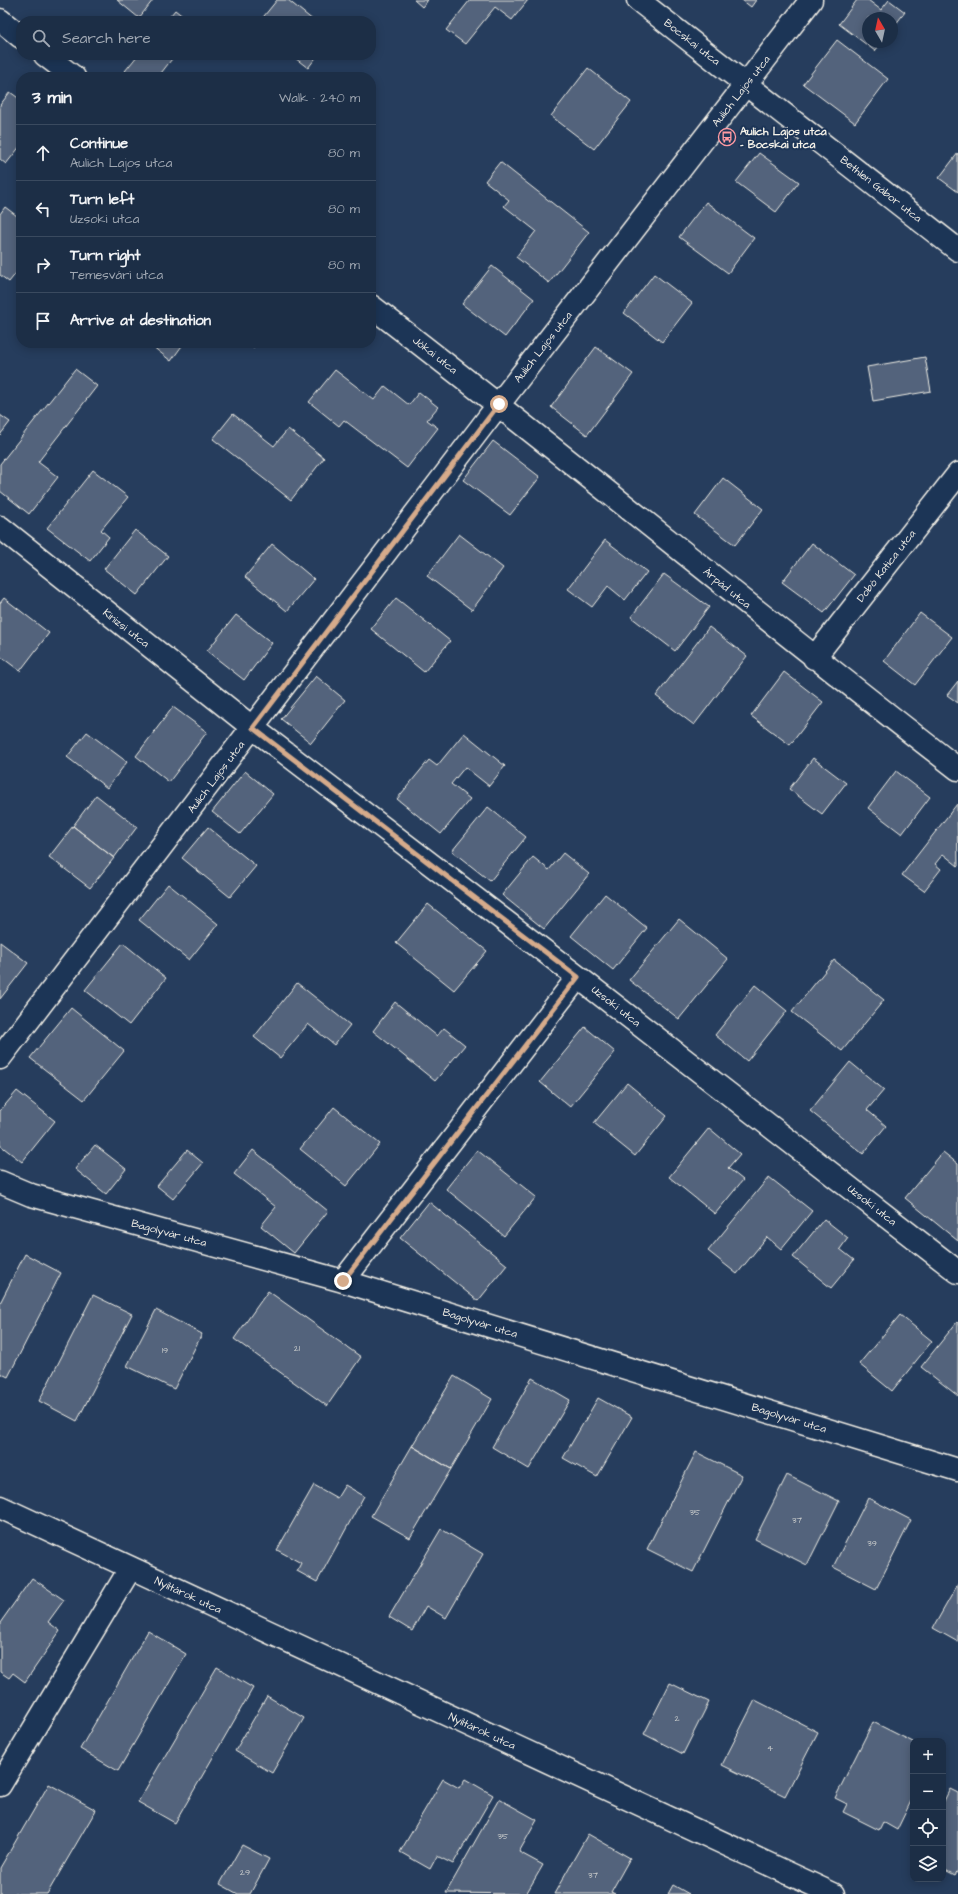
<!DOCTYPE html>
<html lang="en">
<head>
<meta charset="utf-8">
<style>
  body { margin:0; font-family:"Architects Daughter",sans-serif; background:#25364d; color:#f1f3f6 }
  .controls { position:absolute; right:12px; bottom:12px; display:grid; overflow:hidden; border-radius:8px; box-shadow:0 2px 10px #0003 }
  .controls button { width:36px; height:36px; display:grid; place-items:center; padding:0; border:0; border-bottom:1px solid #3a4a5f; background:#1c2e46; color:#f1f3f6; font:20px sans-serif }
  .compass { position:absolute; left:862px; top:12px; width:36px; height:36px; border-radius:50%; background:#1c2e46; box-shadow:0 2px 10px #0003; rotate:351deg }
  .stop { position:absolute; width:12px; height:12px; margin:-9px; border:3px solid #d6ab8b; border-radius:50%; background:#fff }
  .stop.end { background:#d6ab8b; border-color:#fff; box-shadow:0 1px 4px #0008 }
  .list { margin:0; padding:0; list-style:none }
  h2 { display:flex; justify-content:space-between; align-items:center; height:52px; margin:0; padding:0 16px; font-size:17px }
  h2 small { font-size:13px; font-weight:400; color:#a0a8b3 }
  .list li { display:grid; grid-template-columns:26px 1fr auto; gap:12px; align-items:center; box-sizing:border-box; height:56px; padding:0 16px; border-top:1px solid #3a4a5f }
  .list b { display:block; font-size:15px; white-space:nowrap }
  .list p { margin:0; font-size:13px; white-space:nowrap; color:#a0a8b3 }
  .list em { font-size:13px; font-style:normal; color:#a0a8b3 }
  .icon { flex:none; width:22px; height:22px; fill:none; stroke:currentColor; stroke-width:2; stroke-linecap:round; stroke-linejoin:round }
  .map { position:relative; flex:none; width:958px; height:1894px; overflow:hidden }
  .search { position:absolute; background:#1c2e46; box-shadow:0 2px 10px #0003; left:16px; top:16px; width:360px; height:44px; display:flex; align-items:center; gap:10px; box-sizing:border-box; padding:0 14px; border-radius:16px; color:#a0a8b3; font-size:15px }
  .panel { position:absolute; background:#1c2e46; box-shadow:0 2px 10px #0003; left:16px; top:72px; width:360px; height:276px; border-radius:16px }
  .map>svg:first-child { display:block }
  .building { fill:#52647b; stroke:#f4f1e8 }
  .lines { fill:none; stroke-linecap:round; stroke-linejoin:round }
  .street-casing { stroke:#f4f1e8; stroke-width:25 }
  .street { stroke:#1d3557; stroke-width:22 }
  .route { stroke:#d6ab8b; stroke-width:5 }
  .labels { text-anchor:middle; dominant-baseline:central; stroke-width:4; stroke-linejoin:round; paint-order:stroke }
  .number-label { font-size:9px; fill:#cccecd }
  .street-label { font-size:11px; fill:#f4f1e8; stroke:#1d3557 }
  .poi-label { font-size:11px; font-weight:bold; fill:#f4f1e8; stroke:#1d3557; text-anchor:start }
</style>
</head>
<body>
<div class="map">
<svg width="958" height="1894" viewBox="0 0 958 1894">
  <rect width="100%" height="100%" fill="#263d5d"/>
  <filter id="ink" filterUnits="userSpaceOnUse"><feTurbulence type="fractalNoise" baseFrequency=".025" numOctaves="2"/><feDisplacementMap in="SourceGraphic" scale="8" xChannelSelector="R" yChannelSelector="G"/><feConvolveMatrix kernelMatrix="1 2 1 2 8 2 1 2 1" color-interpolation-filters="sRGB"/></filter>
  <g filter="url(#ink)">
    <path class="building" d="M117 0H153L139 18Z
      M277 0H288L314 21H260Z
      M414 0H428L422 7Z
      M470 0H528L512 20 495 7 465 44 446 30Z
      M742 0H756L751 7Z
      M857 0H868L881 10 889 0 905 12 892 29V18H868V42H882L875 51 839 24Z
      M175 10 189 21H166Z
      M837 40 888 79 855 123 803 84Z
      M138 55H175L158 77H132L125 71Z
      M291 55H318L308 68Z
      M588 68 631 102 594 149 551 116Z
      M10 92 21 100V145L6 164 0 159V105Z
      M759 153 799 182 776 212 736 182Z
      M958 153V192L939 178Z
      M500 162 589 232 549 283 516 257 536 231 504 206 509 200 485 181Z
      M706 202 754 238 728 273 679 237Z
      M5 207 21 219V267L9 282 0 275V214Z
      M492 266 534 299 505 337 462 304Z
      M654 274 692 303 662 342 624 313Z
      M148 343H184L171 361Z
      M247 343H257L253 348Z
      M596 347 633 374 587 435 551 407Z
      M925 357 931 391 873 401 867 367Z
      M75 369 97 386 38 462 58 477 29 514 0 491V464Z
      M335 370 374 400 385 386 409 405 419 392 438 407 427 420 438 428 407 468 344 420 339 426 309 402Z
      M233 414 274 446 288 429 324 458 291 500 213 439Z
      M0 415 10 422 0 435Z
      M493 441 540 477 510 515 463 480Z
      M93 470 128 497 101 530 109 537 90 561 47 528Z
      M723 478 763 509 735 545 695 515Z
      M135 530 168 556 137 595 104 569Z
      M459 534 503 568 472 610 427 576Z
      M605 540 647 572 625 600 608 586 592 607 568 589Z
      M812 543 854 575 824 613 782 582Z
      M272 544 314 579 287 611 245 577Z
      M664 574 709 607 675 651 631 617Z
      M4 598 49 633 20 671 0 656V603Z
      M396 598 450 641 424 672 371 629Z
      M920 613 952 637 915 685 884 661Z
      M236 615 272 643 244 680 207 651Z
      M709 627 747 656 694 725 656 696Z
      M784 672 823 702 790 745 751 716Z
      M316 676 345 700 311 743 281 719Z
      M958 681V703L947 695Z
      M173 707 207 732 169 782 136 756Z
      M87 732 127 762 107 788 67 757Z
      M464 733 505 766 489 786 465 767 451 784 470 799 441 834 397 799 429 760 437 766Z
      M813 758 846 783 822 814 789 789Z
      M245 771 273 794 240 834 212 812Z
      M896 771 930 797 902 834 868 808Z
      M96 795 137 827 114 858 73 826Z
      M957 804 958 866 943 854 935 864 941 869 924 891 902 875Z
      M488 807 526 837 490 881 452 851Z
      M73 826 114 858 90 888 49 857Z
      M208 827 256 866 230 897 182 858Z
      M563 853 589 874 544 929 502 895 533 857 549 870Z
      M168 884 218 924 189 960 139 920Z
      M605 894 647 928 613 970 571 936Z
      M428 904 487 951 454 990 396 943Z
      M679 919 728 959 679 1019 629 980Z
      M0 942 28 963 0 999Z
      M123 943 166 978 129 1025 85 990Z
      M834 960 884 1000 842 1051 792 1012Z
      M297 983 350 1025 334 1045 308 1024 280 1058 254 1037Z
      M755 985 787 1011 747 1061 715 1035Z
      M395 1002 437 1036 444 1028 465 1045 435 1081 373 1031Z
      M71 1008 124 1051 84 1100 30 1058Z
      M585 1027 615 1052 570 1107 540 1082Z
      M850 1062 884 1090 867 1110 886 1126 863 1154 810 1111Z
      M627 1083 667 1116 635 1156 594 1123Z
      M17 1091 55 1121 22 1162 0 1145V1111Z
      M334 1107 380 1144 346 1186 300 1149Z
      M709 1128 740 1154 728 1168 743 1180 715 1214 669 1177Z
      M95 1145 126 1169 106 1194 75 1169Z
      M187 1150 203 1163 173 1199 157 1186Z
      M253 1150 328 1211 294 1253 261 1226 276 1207 234 1174Z
      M477 1150 536 1197 504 1236 446 1189Z
      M943 1152 958 1164V1241L905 1198Z
      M769 1177 812 1211 781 1249 767 1237 737 1274 708 1251Z
      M429 1202 507 1265 478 1301 400 1238Z
      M824 1219 848 1238 840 1249 854 1260 831 1288 793 1257Z
      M25 1254 61 1273 8 1377 0 1373V1303Z
      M268 1291 361 1357 327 1406 234 1339Z
      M93 1295 132 1314 77 1421 39 1401Z
      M156 1310 202 1334 174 1389 127 1366Z
      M900 1315 932 1341 892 1391 859 1364Z
      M957 1322 958 1323V1396L921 1367Z
      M454 1376 492 1399 451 1469 412 1446Z
      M532 1378 570 1400 529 1469 492 1447Z
      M598 1398 632 1417 597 1477 563 1458Z
      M412 1446 451 1469 410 1538 371 1516Z
      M696 1452 742 1475 693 1572 647 1549Z
      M787 1475 839 1501 807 1565 755 1539Z
      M314 1485 337 1498 345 1485 364 1496 317 1582 297 1571 301 1563 277 1550Z
      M868 1498 911 1520 876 1589 833 1567Z
      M441 1529 483 1554 446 1618 426 1606 412 1631 389 1617Z
      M32 1578 64 1600 48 1622 60 1631 25 1682 13 1673 9 1678 0 1672V1623Z
      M958 1584V1642L933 1628Z
      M148 1631 186 1654 118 1771 80 1749Z
      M217 1667 253 1688 175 1823 138 1802Z
      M670 1683 709 1702 683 1754 644 1734Z
      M267 1696 304 1718 272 1773 235 1751Z
      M755 1700 818 1732 785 1796 722 1765Z
      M873 1722 913 1742V1797L897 1830 883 1822 879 1830 843 1812 847 1804 835 1798Z
      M443 1779 459 1788 465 1779 493 1795 453 1864 437 1856 430 1869 400 1852Z
      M49 1784 96 1810 47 1894H0V1868Z
      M950 1789 958 1793V1870L955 1875 943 1869V1803Z
      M499 1799 537 1820 519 1852 543 1865 526 1894 446 1893Z
      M588 1834 630 1858 611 1892 615 1894H554Z
      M242 1845 269 1859 250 1894H238L220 1884Z
      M673 1885 689 1894H668Z"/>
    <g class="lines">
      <g class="street-casing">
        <path id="street" d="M638 0 958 250
          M0 20 21 37
          M45 55 74 77
          M371 306C569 458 761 617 958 769
          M0 527 253 728 578 977 958 1272
          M814 658 958 474
          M0 1058 499 404 811 0
          M0 1182 31 1195 343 1281 958 1470
          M343 1281 578 977
          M0 1507 833 1894
          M0 1785 130 1569"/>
      </g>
      <use href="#street" class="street"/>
    </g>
  </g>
  <g class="lines" filter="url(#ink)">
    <path class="route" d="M343 1281 578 977 253 728 499 404"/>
  </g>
  <defs>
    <g id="bus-ring" transform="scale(0.9)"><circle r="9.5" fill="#1d3557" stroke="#ff9aa2" stroke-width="1.5"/><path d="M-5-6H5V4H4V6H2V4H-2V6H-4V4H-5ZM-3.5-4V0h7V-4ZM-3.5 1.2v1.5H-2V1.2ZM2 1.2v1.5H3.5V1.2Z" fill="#ff9aa2"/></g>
  </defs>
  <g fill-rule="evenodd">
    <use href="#bus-ring" x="727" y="137"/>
  </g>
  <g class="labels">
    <g class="number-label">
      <text x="297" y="1348">21</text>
      <text x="165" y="1350">19</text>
      <text x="695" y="1512">35</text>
      <text x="797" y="1520">37</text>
      <text x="872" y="1543">39</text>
      <text x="677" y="1718">2</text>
      <text x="770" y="1748">4</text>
      <text x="503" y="1836">35</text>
      <text x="245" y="1872">29</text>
      <text x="593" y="1875">37</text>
    </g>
    <g class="street-label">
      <text transform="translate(692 42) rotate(38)">Bocskai utca</text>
      <text transform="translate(741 91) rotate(-52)">Aulich Lajos utca</text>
      <text transform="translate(881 189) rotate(38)">Bethlen Gábor utca</text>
      <text transform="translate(543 347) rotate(-52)">Aulich Lajos utca</text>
      <text transform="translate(435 355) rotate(38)">Jókai utca</text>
      <text transform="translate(886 566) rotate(-52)">Dobó Katica utca</text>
      <text transform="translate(727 588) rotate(39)">Árpád utca</text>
      <text transform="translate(126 628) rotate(38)">Kinizsi utca</text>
      <text transform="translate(216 777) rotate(-53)">Aulich Lajos utca</text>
      <text transform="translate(616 1006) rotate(38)">Uzsoki utca</text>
      <text transform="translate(872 1205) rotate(38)">Uzsoki utca</text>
      <text transform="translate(169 1233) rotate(15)">Bagolyvár utca</text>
      <text transform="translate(480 1323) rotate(17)">Bagolyvár utca</text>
      <text transform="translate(789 1418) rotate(17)">Bagolyvár utca</text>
      <text transform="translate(188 1595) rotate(25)">Nyíltárok utca</text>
      <text transform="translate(482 1731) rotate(25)">Nyíltárok utca</text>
    </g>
    <g class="poi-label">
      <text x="740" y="131">Aulich Lajos utca<tspan x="740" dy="13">- Bocskai utca</tspan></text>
    </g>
  </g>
</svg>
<div class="controls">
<button>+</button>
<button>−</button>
<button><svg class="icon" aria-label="locate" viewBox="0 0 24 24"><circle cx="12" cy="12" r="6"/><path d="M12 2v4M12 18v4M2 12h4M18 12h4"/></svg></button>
<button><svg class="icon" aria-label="layers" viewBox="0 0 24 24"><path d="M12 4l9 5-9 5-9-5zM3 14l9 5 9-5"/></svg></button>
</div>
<svg class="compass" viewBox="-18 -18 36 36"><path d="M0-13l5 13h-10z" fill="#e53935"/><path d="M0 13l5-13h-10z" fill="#a0a8b3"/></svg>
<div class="stop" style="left:499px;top:404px"></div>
<div class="stop end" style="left:343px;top:1281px"></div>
<div class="search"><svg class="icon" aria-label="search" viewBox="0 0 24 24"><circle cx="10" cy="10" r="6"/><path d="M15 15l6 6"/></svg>Search here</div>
<section class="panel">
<h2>3 min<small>Walk · 240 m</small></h2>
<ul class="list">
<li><svg class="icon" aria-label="ahead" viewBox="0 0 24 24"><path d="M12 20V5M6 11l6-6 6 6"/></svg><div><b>Continue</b><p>Aulich Lajos utca</p></div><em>80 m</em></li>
<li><svg class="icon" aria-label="left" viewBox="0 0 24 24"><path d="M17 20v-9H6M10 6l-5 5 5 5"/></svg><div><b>Turn left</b><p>Uzsoki utca</p></div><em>80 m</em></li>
<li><svg class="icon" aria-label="right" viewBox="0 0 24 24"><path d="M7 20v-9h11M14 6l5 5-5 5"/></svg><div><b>Turn right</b><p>Temesvári utca</p></div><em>80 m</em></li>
<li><svg class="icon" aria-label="arrive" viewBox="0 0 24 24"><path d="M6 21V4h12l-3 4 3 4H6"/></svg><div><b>Arrive at destination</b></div></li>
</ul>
</section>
</div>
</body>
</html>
